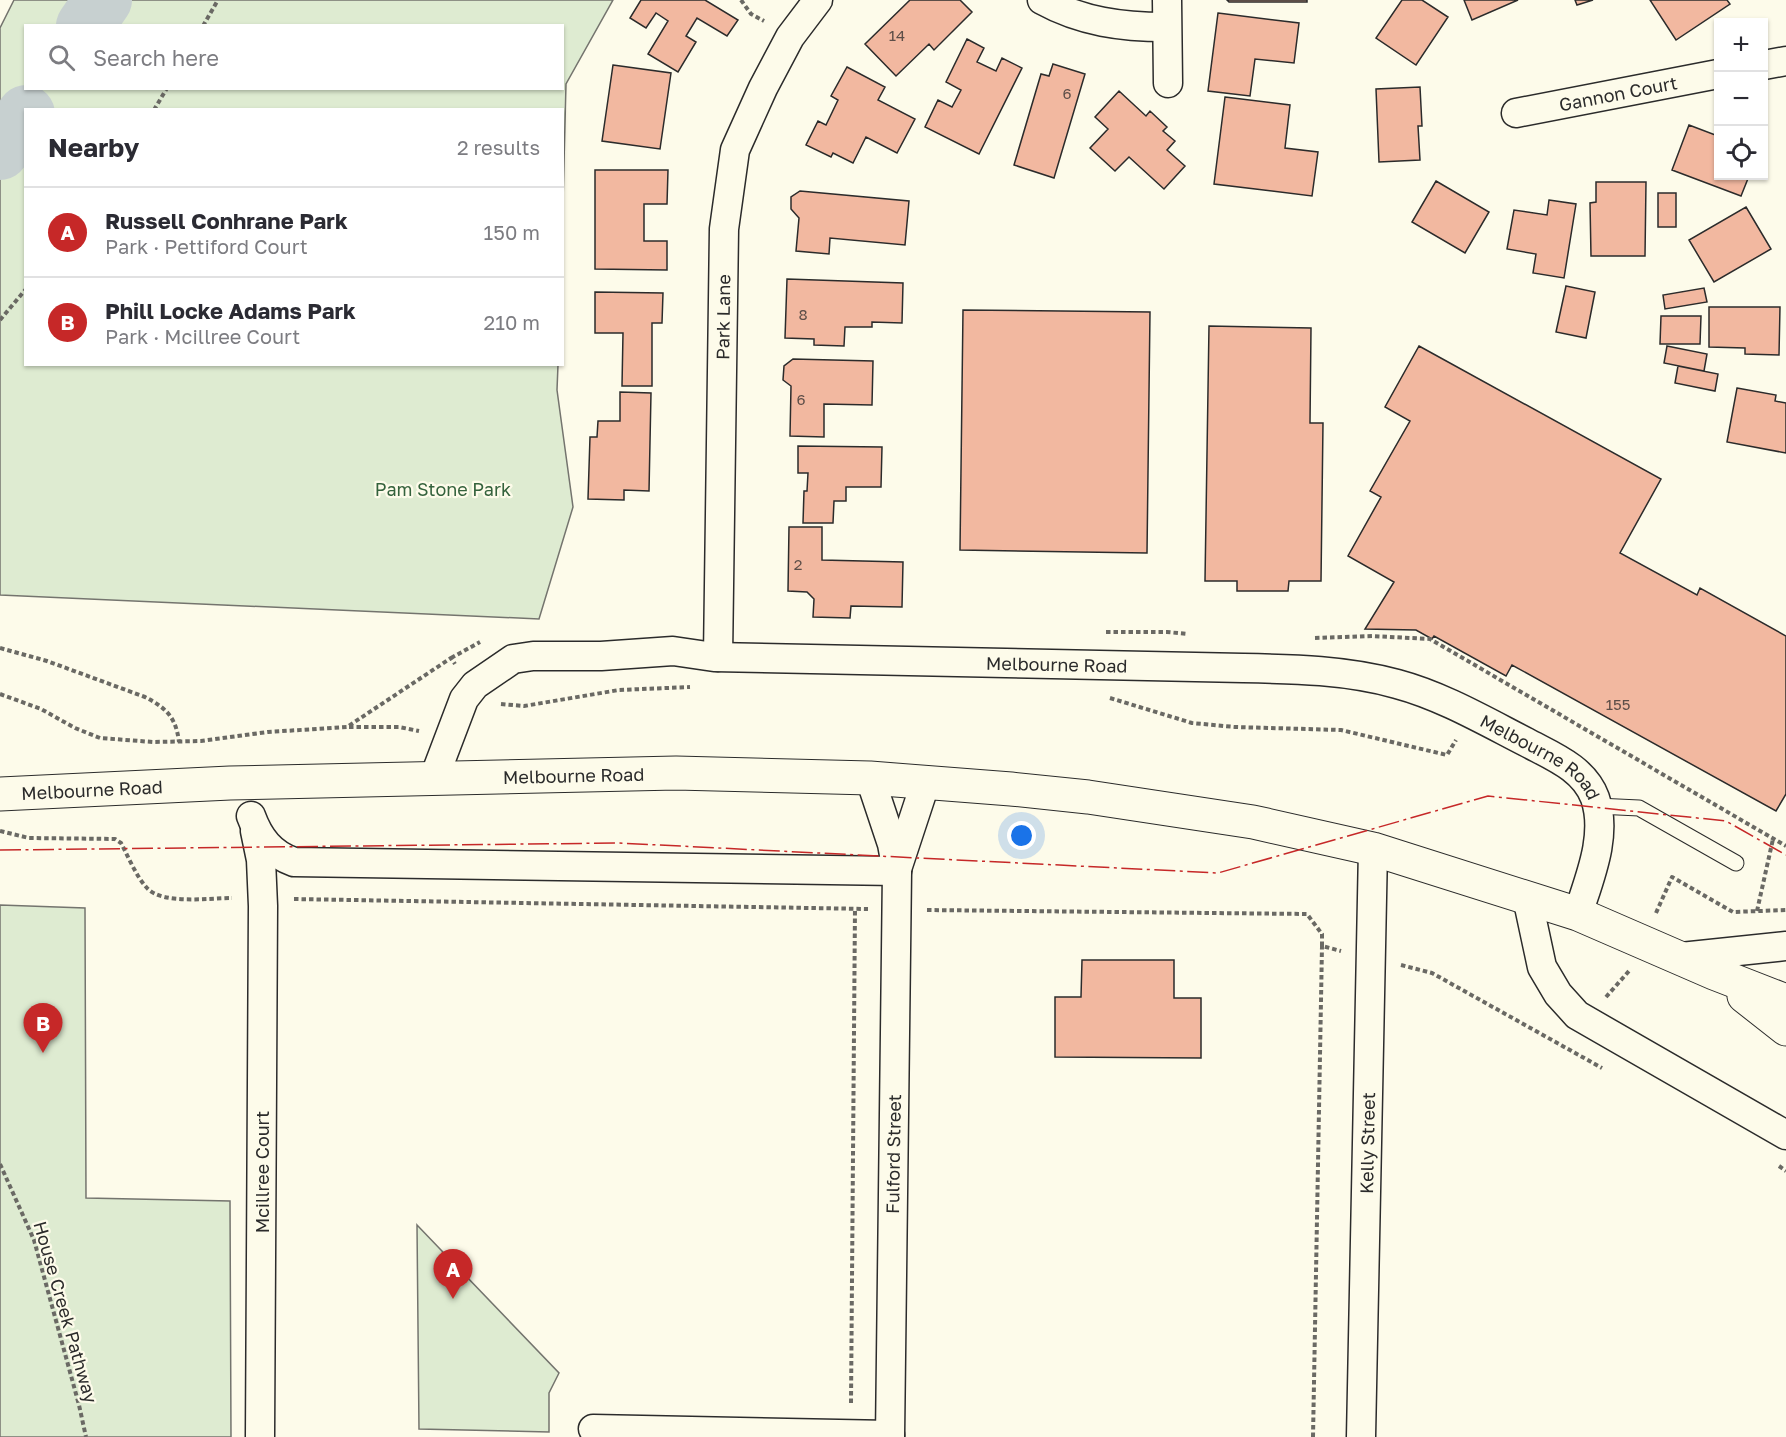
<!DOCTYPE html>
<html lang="en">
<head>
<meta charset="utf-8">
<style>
  body { margin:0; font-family:"Golos Text",sans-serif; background:#f7f7f7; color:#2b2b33 }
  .controls { position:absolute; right:18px; top:18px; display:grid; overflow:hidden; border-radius:0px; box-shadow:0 2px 4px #0004 }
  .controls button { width:54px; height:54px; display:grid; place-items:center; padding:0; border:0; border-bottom:2px solid #e1e1e2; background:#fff; color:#2b2b33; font:30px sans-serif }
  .you { position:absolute; left:1022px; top:836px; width:21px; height:21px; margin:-15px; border:4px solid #fff; border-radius:50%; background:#1a73e8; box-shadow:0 0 0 9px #1a73e833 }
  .badge { display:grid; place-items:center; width:39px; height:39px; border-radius:50%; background:#c62828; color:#fff; font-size:20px; font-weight:700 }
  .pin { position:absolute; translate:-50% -50px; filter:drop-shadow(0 2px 3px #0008) }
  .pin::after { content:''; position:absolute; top:32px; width:21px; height:18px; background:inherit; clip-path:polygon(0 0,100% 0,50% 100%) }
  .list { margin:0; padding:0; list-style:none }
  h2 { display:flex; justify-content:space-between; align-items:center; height:78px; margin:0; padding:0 24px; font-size:26px }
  h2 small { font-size:20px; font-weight:400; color:#7c7c81 }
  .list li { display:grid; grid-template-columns:39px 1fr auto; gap:18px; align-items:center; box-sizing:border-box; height:90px; padding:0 24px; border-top:2px solid #e1e1e2 }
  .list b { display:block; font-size:22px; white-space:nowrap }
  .list p { margin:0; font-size:20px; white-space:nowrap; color:#7c7c81 }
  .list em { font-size:20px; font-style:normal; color:#7c7c81 }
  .icon { flex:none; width:33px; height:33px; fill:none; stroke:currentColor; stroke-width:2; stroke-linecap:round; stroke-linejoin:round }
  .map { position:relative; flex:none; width:1786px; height:1437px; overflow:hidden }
  .search { position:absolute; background:#fff; box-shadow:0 2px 4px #0004; left:24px; top:24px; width:540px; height:66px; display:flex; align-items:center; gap:15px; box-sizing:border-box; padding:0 21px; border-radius:0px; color:#7c7c81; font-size:22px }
  .panel { position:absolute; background:#fff; box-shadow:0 2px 4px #0004; left:24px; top:108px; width:540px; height:258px; border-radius:0px }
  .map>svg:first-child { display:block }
  .green { fill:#deebd1; stroke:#74746e; stroke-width:1.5; fill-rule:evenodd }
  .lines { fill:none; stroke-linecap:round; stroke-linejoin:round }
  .river { stroke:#c7d0d0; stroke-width:58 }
  .building { fill:#f2b8a0; stroke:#2b2b2b; stroke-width:1.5 }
  .lane-casing { stroke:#2b2b2b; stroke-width:17 }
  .street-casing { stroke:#2b2b2b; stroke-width:31 }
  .secondary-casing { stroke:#2b2b2b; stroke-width:35 }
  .path { stroke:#6a6964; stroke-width:4; stroke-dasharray:4.5 3; stroke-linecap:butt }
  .lane { stroke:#fdfbea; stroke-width:15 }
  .street { stroke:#fdfbea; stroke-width:28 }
  .secondary { stroke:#fdfbea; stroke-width:33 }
  .power { stroke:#c62828; stroke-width:1.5; stroke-dasharray:21 4.5 3 4.5; stroke-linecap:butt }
  .labels { text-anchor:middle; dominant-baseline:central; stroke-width:4.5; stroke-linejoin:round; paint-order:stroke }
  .number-label { font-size:15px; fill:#5d4e48 }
  .street-label { font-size:18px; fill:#2b2b2b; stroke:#fdfbea }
  .park-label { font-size:18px; fill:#34623c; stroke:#fdfbea }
</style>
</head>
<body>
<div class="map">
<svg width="1786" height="1437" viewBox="0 0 1786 1437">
  <rect width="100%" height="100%" fill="#fdfbea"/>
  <path class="green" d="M14 0H613L566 84 563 202 562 110H26V364L558 365 557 390 573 507 539 619 0 595V28ZM26 26H562V88H26Z
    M0 905 85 908 86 1198 230 1201 231 1437H0Z
    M417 1225 559 1373 549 1393V1432L419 1429Z"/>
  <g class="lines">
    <path class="river" d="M85 26 103 0
      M0 151 26 114"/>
  </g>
  <path class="building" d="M641 0H705L738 20 727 36 697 18 686 36 696 42 678 72 648 54 668 21 656 13 646 28 630 18Z
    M910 0H960L972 12 934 50 929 44 896 76 865 44Z
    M1227 0H1307V2H1229Z
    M1402 0H1422L1448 17 1416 65 1376 38Z
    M1464 0H1518L1472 20Z
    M1575 0H1593L1577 5Z
    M1650 0H1727L1730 4 1676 40Z
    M1218 13 1299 23 1294 63 1255 59 1250 96 1208 91Z
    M967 39 984 48 977 62 996 71 1002 58 1022 68 979 154 925 127 938 100 952 107 961 90 946 82Z
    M1053 64 1085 74 1054 178 1014 165 1041 74 1049 76Z
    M613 65 671 73 660 149 602 141Z
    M847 67 885 87 878 100 915 119 897 153 866 137 853 163 833 153 831 157 806 145 818 121 826 125 838 100 831 96Z
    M1420 87 1422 126H1418L1420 160 1379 162 1376 89Z
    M1119 91 1146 116 1150 111 1167 127 1163 131 1175 141 1167 150 1185 166 1164 189 1129 157 1115 171 1090 148 1108 129 1095 117Z
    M1225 97 1290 105 1285 148 1318 152 1312 196 1214 184Z
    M1689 125 1718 136V176H1749L1741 196 1672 170Z
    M595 170H668L667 204H644V241H667V270L595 269Z
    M1436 181 1489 212 1465 253 1412 222Z
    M1596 182H1646L1645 256H1591L1590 203 1596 202Z
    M800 191 909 201 905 245 830 238 829 254 796 251 799 218 791 209V197Z
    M1658 193H1676V227H1658Z
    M1549 200 1576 204 1564 278 1533 273 1536 254 1507 249 1514 210 1547 215Z
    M1746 207 1771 249 1714 282 1689 240Z
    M787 279 903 283 902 323 872 322V327H845L844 346 814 345V339L785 338Z
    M1566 286 1595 292 1586 338 1556 332Z
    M1704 288 1707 302 1665 309 1663 295Z
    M595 292 663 293 662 323H652V386H622L623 333H595Z
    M1709 307H1780L1779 355 1745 354V348L1709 347Z
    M963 310 1150 312 1147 553 960 550Z
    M1661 316H1701L1700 344H1660Z
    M1209 326 1311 328 1310 423H1323L1321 581H1289L1288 591H1237V581H1205Z
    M1419 346 1661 479 1620 553 1697 595 1700 588 1786 636V794L1776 811 1512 665 1506 676 1434 636 1432 639 1416 630 1365 629 1394 582 1348 556 1381 497 1370 491 1410 421 1385 407Z
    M1667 346 1707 354 1704 371 1664 363Z
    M793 359 873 361 872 405 824 404V437L790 436 791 386 783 380 784 366Z
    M1678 366 1718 374 1715 391 1675 383Z
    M1737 388 1776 395 1775 401 1786 403V453L1727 442Z
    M620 392 651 393 649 491 624 490V500L588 499 590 437H597L598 421H620Z
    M798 446 882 447 881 487H846V501H834L833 523H803L804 491H807L808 473H798Z
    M789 527H822V560L903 562 902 607 851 606 850 618 813 617 814 599 807 592 788 591Z
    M1082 960H1174V998H1201V1058L1055 1057V997H1081Z"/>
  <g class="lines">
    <g class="lane-casing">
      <path id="lane" d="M1597 806 1639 808 1736 863"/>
    </g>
    <g class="street-casing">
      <g id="street">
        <path d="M1042 0C1082 22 1122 27 1166 27"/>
        <path d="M1167 0 1168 83"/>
        <path d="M1764 65 1786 61"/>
        <path id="s1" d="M1516 113 1718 74"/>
        <path id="s2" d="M718 657 724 229 735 150 763 88 790 37 818 0"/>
        <path id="s3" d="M434 778 464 699 475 685 513 659 533 656H601L673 651 714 657 1243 668C1294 669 1347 670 1397 684 1442 696 1485 721 1526 742 1552 756 1584 768 1595 798 1608 836 1589 879 1578 914"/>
        <path d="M870 778 892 844 897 871 890 1437"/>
        <path d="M251 816C259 838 271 854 294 862L897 871"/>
        <path d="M255 831 261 860 263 906 260 1437"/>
        <path d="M897 869 926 781"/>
        <path d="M1527 897 1542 967 1558 994 1577 1015 1786 1135"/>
        <path d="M1681 957 1786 946"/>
        <path d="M593 1429 890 1435"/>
        <path id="s4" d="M1361 1437 1373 849"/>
      </g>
    </g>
    <g class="secondary-casing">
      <g id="secondary">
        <path id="s5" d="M0 794 230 783 676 773 870 778 1011 789 1088 797 1253 822 1373 849 1578 914 1714 973 1786 1001"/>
        <path d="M1744 996 1786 1029"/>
      </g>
    </g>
    <path class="path" d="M741 0 751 14 764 21
      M203 26 218 0
      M154 110 167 88
      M0 320 26 289
      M1106 632H1167L1188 634
      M1315 638 1372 636 1430 639 1786 846
      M0 648 47 661 145 697C166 708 176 717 179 742
      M451 658 480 642
      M0 694 41 709 75 728 100 738 153 742 201 741 268 732 347 727 451 658 455 664
      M1110 698 1192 723 1235 727 1341 730 1447 755 1456 740
      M501 704 524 706 619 690 690 687
      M349 727H399L419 731
      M0 831 29 838 115 839 121 843C129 858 136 876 147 888 162 905 210 898 232 898
      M294 899 868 909
      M927 910 1307 914 1322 934V946L1341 951
      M1757 911 1773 839
      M1656 913 1672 877 1733 912 1786 910
      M1401 965 1432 973 1602 1068
      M1606 997 1629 971
      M0 1164 34 1240 79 1405 86 1437
      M1779 1166 1786 1171
      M851 1403 855 908
      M1313 1437 1322 946"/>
    <use href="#lane" class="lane"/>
    <use href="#street" class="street"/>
    <use href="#secondary" class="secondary"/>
    <path class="power" d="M0 850 619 843 1218 873 1488 796 1726 821 1786 855"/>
  </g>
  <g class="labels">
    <g class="number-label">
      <text x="897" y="35">14</text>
      <text x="1067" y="93">6</text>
      <text x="803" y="314">8</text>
      <text x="801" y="399">6</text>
      <text x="798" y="564">2</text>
      <text x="1618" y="704">155</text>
    </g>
    <g class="street-label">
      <text stroke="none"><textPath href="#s1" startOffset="104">Gannon Court</textPath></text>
      <text stroke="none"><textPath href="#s2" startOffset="340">Park Lane</textPath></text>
      <text stroke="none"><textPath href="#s3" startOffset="693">Melbourne Road</textPath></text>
      <text stroke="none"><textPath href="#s3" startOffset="1197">Melbourne Road</textPath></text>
      <text stroke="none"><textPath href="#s5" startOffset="574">Melbourne Road</textPath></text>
      <text stroke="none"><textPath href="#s5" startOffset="92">Melbourne Road</textPath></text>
      <text stroke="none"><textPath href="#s4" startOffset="294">Kelly Street</textPath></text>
      <text transform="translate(893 1154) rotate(-89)">Fulford Street</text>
      <text transform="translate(262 1172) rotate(-90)">Mcillree Court</text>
      <text transform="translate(66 1312) rotate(74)">House Creek Pathway</text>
    </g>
    <g class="park-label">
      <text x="443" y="489">Pam Stone Park</text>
    </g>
  </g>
</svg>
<div class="controls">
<button>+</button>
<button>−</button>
<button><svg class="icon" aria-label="locate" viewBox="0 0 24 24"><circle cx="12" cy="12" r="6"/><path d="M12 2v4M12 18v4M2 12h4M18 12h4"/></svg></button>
</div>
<div class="you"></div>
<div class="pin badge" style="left:453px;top:1299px">A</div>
<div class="pin badge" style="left:43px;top:1053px">B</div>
<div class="search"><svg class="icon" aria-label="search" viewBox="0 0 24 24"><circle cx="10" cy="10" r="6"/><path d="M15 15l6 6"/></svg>Search here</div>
<section class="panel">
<h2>Nearby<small>2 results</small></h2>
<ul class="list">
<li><span class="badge">A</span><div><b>Russell Conhrane Park</b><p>Park · Pettiford Court</p></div><em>150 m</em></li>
<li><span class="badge">B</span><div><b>Phill Locke Adams Park</b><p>Park · Mcillree Court</p></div><em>210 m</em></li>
</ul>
</section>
</div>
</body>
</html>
